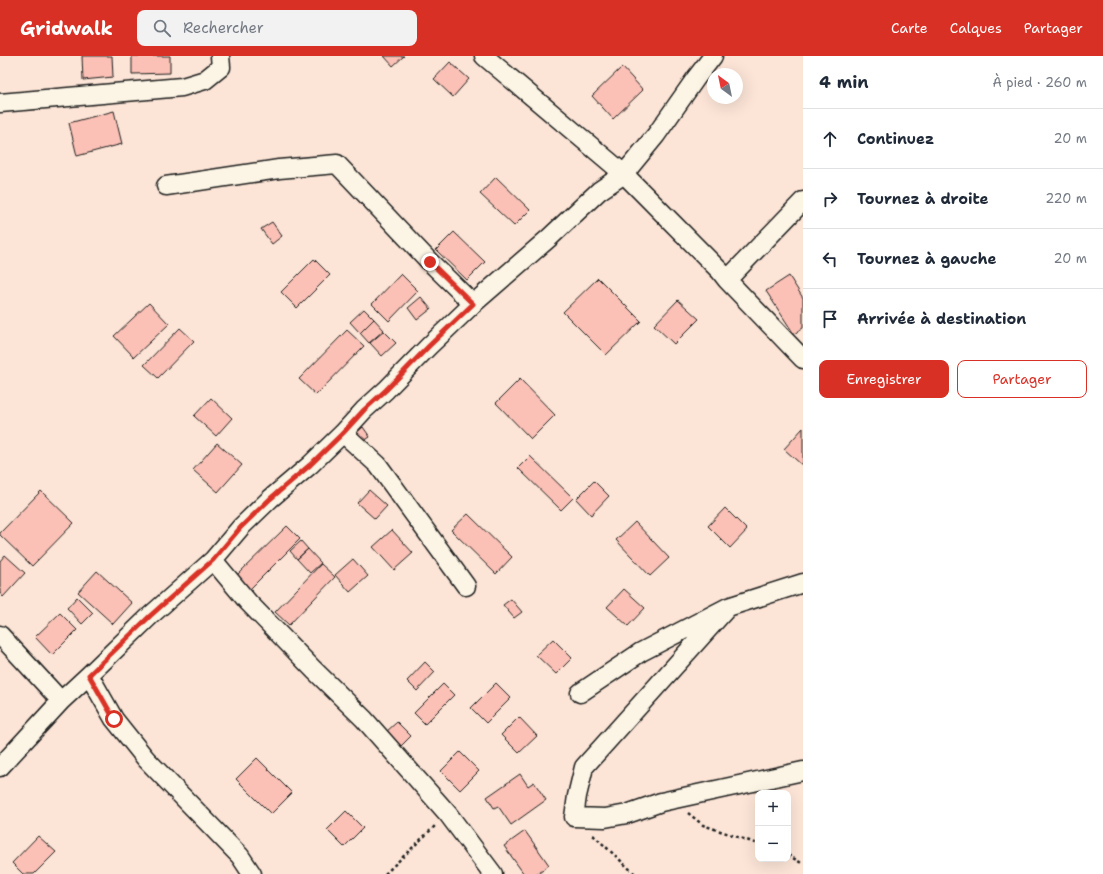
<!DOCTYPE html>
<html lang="fr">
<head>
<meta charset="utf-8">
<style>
  body { margin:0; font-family:"Shantell Sans",sans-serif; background:#f2f2f3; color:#1f2937 }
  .controls { position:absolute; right:12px; bottom:12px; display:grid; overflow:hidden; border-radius:8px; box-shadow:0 4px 16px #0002 }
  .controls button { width:36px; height:36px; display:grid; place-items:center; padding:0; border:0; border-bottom:1px solid #e0e1e3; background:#fff; color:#1f2937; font:20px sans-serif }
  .compass { position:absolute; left:707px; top:12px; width:36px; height:36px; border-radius:50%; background:#fff; box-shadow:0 4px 16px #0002; rotate:327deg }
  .stop { position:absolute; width:12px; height:12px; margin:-9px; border:3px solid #d93025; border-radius:50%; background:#fff }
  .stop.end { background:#d93025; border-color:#fff; box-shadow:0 1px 4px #0008 }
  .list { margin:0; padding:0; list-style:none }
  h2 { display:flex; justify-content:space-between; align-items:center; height:52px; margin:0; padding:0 16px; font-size:17px }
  h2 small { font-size:13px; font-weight:400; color:#747a83 }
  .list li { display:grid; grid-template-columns:26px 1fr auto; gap:12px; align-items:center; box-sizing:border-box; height:60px; padding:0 16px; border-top:1px solid #e0e1e3 }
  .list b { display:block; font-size:15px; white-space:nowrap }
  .list em { font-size:13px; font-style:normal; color:#747a83 }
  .actions { display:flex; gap:8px; padding:12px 16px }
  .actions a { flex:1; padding:9px 0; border:1px solid #d93025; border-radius:8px; text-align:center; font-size:14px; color:#d93025 }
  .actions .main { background:#d93025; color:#fff }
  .icon { flex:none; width:22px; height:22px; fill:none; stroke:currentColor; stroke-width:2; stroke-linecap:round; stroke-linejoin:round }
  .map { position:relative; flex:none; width:803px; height:818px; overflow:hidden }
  header { display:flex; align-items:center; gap:24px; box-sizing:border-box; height:56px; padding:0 20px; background:#d93025; color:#fff }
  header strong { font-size:19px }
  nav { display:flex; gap:22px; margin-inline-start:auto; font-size:14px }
  .search { width:280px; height:36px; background:#f2f2f3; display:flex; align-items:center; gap:10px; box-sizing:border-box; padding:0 14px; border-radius:8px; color:#747a83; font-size:15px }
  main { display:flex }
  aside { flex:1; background:#fff }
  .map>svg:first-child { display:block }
  .building { fill:#fcc1b6; stroke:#1c1c1c }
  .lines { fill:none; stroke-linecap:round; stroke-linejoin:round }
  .minor-casing { stroke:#1c1c1c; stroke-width:21 }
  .path { stroke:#1c1c1c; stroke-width:2.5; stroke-dasharray:3 3; stroke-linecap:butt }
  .minor { stroke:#fcf5e5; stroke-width:18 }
  .route { stroke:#d93025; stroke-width:5 }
</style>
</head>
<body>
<header>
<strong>Gridwalk</strong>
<div class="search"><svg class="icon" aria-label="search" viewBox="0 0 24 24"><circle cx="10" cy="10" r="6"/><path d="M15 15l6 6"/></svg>Rechercher</div>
<nav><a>Carte</a><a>Calques</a><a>Partager</a></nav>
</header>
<main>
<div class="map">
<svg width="803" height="818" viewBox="0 0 803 818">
  <rect width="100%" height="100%" fill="#fce5d7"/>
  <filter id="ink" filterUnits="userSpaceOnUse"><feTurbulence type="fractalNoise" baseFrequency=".025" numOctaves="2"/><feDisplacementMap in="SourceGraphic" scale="8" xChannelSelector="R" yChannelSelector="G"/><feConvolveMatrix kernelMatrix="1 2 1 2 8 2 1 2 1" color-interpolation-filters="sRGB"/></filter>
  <g filter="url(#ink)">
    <path class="building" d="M82 0H112L113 21 83 24Z
      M132 0H170V17L132 18Z
      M384 0H404L393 10Z
      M450 6 469 23 453 41 434 23Z
      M622 11 643 34 613 63 592 40Z
      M114 55 122 88 77 100 69 67Z
      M496 121 530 154 514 170 480 138Z
      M272 166 282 180 272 188 261 173Z
      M454 176 485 206 467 224 436 194Z
      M314 203 330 219 297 252 281 236Z
      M401 218 418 235 389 265 372 248Z
      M789 220 803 242V272L794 278 766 235Z
      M598 222 641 265 606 299 563 256Z
      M421 241 431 253 417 264 408 252Z
      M678 244 699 263 674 288 654 269Z
      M149 247 169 268 134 301 114 280Z
      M364 253 374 263 360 277 350 266Z
      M374 263 384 274 369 287 360 277Z
      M180 272 194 285 158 322 144 309Z
      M347 274 364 290 316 339 299 323Z
      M384 275 396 287 382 300 370 287Z
      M520 323 555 359 531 383 496 347Z
      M211 342 232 362 216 380 194 360Z
      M363 371 370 381 361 387 355 378Z
      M803 372V410L784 393Z
      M217 387 242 409 218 436 193 414Z
      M530 400 573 442 561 454 518 412Z
      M594 425 609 440 591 459 576 443Z
      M369 434 387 450 375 463 357 447Z
      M41 435 74 467 32 510 0 479V477Z
      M725 452 747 474 730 492 708 470Z
      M468 458 512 501 496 518 451 474Z
      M635 466 669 502 650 520 616 484Z
      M287 470 300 483 249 534 236 520Z
      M392 474 413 497 394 514 373 491Z
      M301 485 308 493 297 503 290 495Z
      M308 493 321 507 310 517 297 503Z
      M5 499 25 517 3 541 0 537V505Z
      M353 503 368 520 350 536 335 519Z
      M321 508 335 521 289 569 275 556Z
      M97 515 132 547 113 568 78 536Z
      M624 533 645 552 628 570 607 551Z
      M77 541 93 557 82 568 67 552Z
      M511 543 522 556 514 562 503 549Z
      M60 557 77 574 52 599 35 581Z
      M553 583 572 602 556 618 536 599Z
      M425 606 435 616 417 635 407 625Z
      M496 627 511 642 486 667 471 652Z
      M443 628 454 639 425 668 414 657Z
      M519 661 537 680 519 697 501 679Z
      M397 666 411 680 401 690 386 676Z
      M460 696 479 715 460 734 441 715Z
      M257 702 292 737 271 758 236 723Z
      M520 718 528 730 534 726 546 744 511 769 498 750 494 752 487 741Z
      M346 755 363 772 344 791 327 774Z
      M525 775 549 809 536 818H524L504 790Z
      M38 780 56 796 34 818H23L12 807Z"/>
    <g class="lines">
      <g class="minor-casing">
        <path id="minor" d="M484 0 624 118 720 215 727 224 803 303
          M0 47 182 31 205 24 221 11 220 0
          M166 130 279 113 337 108 430 206 473 248
          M727 224 803 145
          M343 377 378 409 466 530
          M213 504 248 546 314 614 364 663 448 758 493 818
          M728 551 584 711 577 740 574 761 605 762 627 758 661 746 803 715
          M0 579 61 645
          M89 619 114 663 146 703 240 800 252 818
          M580 637 641 596 728 551 803 527
          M0 711 61 645 89 619 150 560 213 504 241 471 270 443 310 409 343 377 364 354 386 334 429 290 473 248 549 182 599 135 624 118 656 79 696 22 713 0"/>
      </g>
      <path class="path" d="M688 757 703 769 758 788
        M593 779 635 818
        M788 799 803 808
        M385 818 435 770"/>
      <use href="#minor" class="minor"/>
    </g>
  </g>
  <g class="lines" filter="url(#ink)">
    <path class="route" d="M114 663 89 619 150 560 213 504 241 471 270 443 310 409 343 377 364 354 386 334 429 290 473 248 430 206"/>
  </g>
</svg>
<div class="controls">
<button>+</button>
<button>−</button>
</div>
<svg class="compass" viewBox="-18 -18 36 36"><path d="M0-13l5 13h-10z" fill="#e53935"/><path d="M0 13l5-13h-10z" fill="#747a83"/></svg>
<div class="stop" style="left:114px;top:663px"></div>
<div class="stop end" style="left:430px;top:206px"></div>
</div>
<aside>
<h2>4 min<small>À pied · 260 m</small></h2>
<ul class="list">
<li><svg class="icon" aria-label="ahead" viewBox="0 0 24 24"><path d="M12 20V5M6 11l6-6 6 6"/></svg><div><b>Continuez</b></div><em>20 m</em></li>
<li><svg class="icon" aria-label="right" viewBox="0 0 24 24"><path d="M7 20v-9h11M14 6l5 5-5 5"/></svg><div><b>Tournez à droite</b></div><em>220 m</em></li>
<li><svg class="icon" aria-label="left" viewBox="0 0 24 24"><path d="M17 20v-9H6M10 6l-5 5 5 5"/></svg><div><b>Tournez à gauche</b></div><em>20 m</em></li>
<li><svg class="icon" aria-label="arrive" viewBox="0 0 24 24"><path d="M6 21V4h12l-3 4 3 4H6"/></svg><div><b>Arrivée à destination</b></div></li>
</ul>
<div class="actions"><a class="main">Enregistrer</a><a>Partager</a></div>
</aside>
</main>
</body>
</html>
